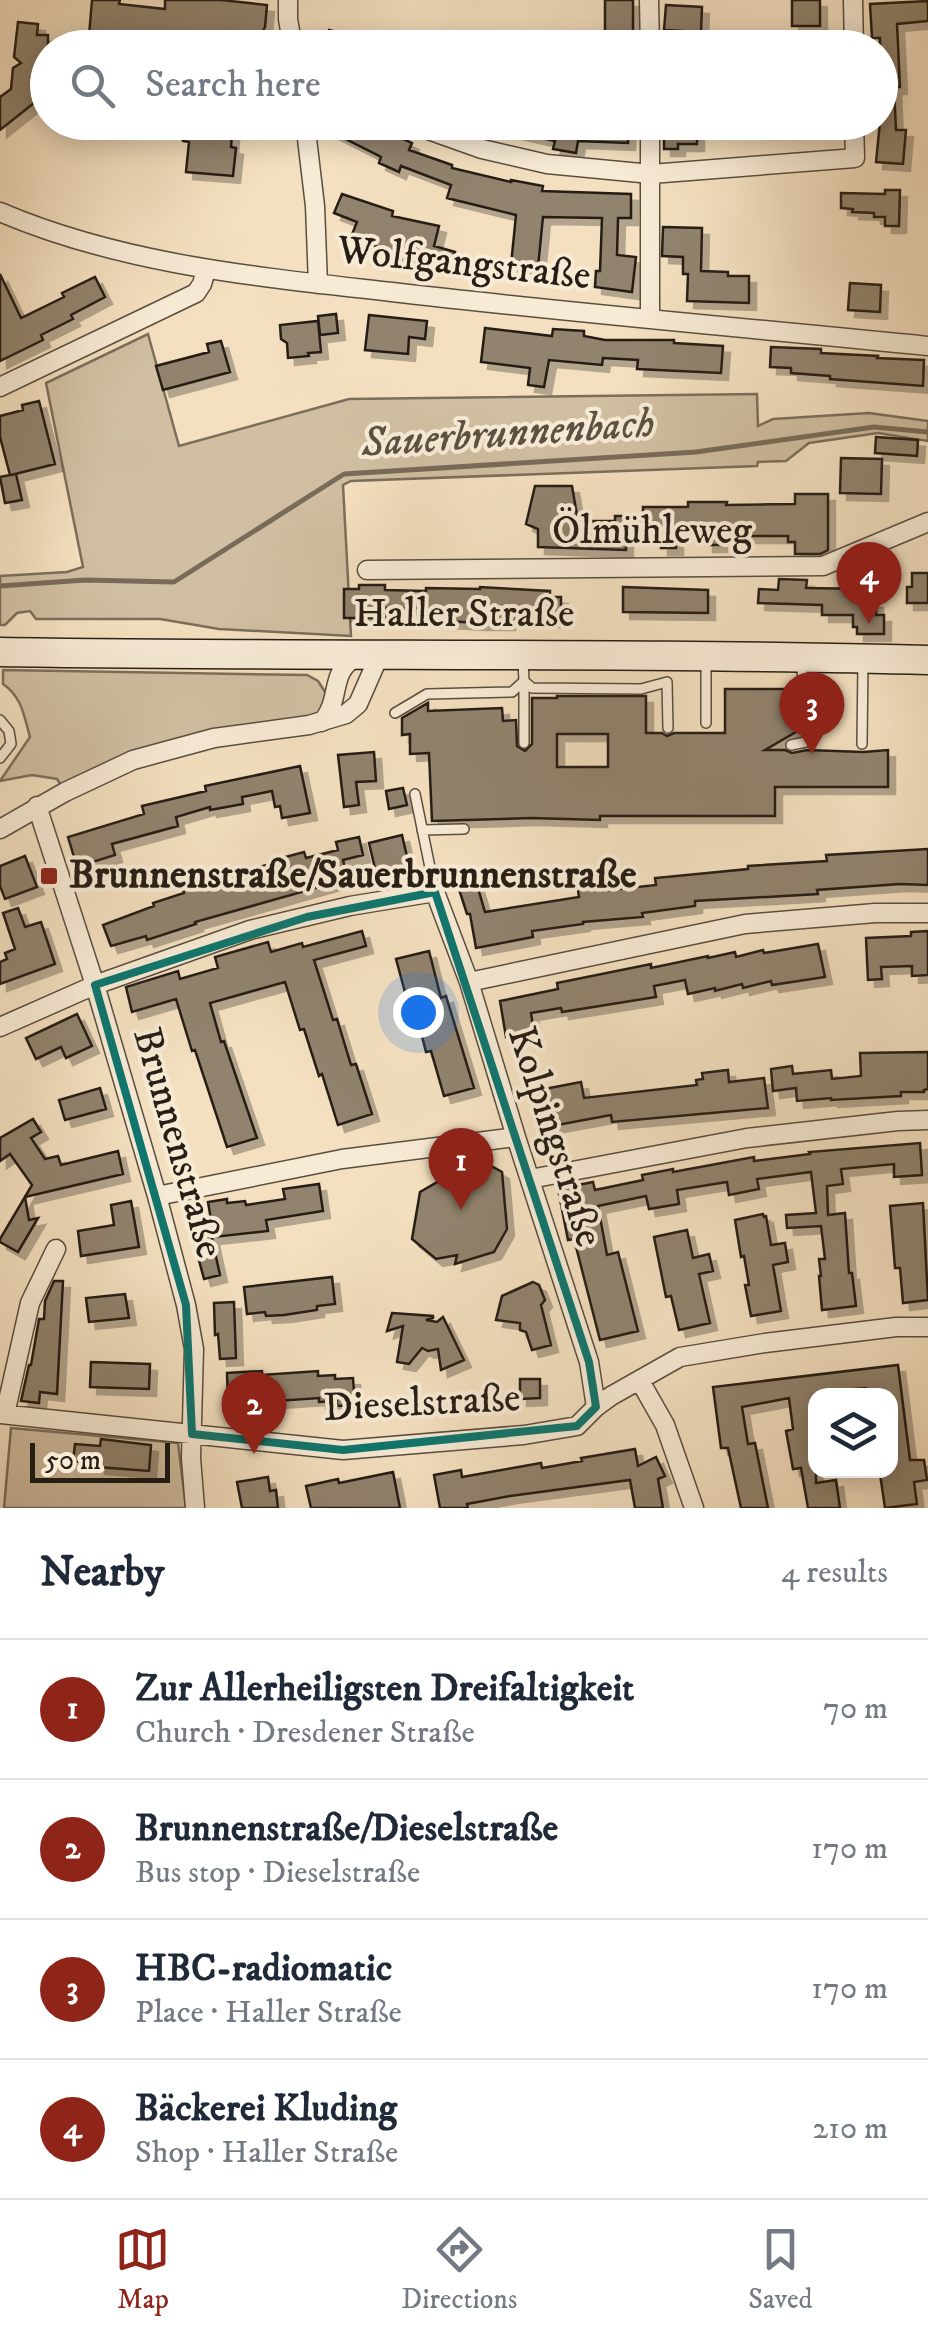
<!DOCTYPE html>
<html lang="en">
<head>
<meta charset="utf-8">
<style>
  body { margin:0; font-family:"IM FELL DW Pica",serif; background:#f6f6f7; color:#1f2937 }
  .controls { position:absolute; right:30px; bottom:30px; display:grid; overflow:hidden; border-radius:20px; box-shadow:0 5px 25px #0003 }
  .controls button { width:90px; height:90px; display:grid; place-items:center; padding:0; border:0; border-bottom:2px solid #e0e1e3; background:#fff; color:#1f2937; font:50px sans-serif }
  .scale { position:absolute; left:30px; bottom:25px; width:140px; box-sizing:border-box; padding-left:10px; border:5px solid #261e15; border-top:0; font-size:28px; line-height:35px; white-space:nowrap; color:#261e15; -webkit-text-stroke:8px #f8ebd6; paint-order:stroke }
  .you { position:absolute; left:418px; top:1012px; width:35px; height:35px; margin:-25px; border:8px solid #fff; border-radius:50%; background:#1a73e8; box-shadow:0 0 0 15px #1a73e833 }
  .badge { display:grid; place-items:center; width:65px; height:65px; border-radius:50%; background:#8f2418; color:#fff; font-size:32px; font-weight:700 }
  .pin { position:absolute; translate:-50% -82px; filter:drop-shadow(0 2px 5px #0008) }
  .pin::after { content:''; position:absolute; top:52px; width:35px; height:30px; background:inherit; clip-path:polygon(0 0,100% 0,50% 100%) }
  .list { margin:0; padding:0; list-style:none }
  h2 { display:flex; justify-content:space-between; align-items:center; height:130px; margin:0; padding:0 40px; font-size:42px }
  h2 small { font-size:32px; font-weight:400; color:#747a83 }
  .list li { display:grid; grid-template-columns:65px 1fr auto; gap:30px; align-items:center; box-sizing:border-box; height:140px; padding:0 40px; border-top:2px solid #e0e1e3 }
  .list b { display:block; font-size:38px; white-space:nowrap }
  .list p { margin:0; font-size:32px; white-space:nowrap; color:#747a83 }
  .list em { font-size:32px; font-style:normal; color:#747a83 }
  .icon { flex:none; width:55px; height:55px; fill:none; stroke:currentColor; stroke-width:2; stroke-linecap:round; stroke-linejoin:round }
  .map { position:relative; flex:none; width:928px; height:1508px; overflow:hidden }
  .search { position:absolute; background:#fff; box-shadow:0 5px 25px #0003; left:30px; right:30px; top:30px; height:110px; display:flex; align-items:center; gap:25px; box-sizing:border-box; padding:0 35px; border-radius:55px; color:#747a83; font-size:38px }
  .sheet { height:690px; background:#fff }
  nav { display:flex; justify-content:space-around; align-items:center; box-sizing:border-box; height:140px; border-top:2px solid #e0e1e3; background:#fff; font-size:28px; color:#747a83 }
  nav a { display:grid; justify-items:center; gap:5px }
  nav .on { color:#8f2418 }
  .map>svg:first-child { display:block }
  .green { fill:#d1bfa3; stroke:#7c6e5c; stroke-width:2.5 }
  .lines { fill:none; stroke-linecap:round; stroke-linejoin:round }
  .stream { stroke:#786b59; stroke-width:5 }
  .building { fill:#91836e; stroke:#261e15; stroke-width:2.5; fill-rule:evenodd; filter:url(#shadow) }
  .lane-casing { stroke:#5a4e40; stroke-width:12 }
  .street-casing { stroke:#5a4e40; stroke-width:21 }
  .secondary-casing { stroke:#261e15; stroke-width:31 }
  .lane { stroke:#f8ebd6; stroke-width:9 }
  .street { stroke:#f8ebd6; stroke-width:18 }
  .secondary { stroke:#f8ebd6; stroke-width:28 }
  .marked { fill:none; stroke:#0f766e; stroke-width:8; stroke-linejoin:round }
  .poi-dot { fill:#8f2418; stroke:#f8ebd6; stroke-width:4 }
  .labels { text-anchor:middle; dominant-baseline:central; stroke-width:8; stroke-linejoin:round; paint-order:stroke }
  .street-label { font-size:40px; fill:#261e15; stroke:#f8ebd6 }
  .poi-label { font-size:40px; font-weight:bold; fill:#261e15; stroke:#f8ebd6; text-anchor:start }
  .water-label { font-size:42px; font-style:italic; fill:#5c5142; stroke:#f8ebd6 }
</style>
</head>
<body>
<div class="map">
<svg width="928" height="1508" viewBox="0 0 928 1508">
  <defs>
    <filter id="shadow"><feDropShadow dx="7" dy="7" stdDeviation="0" flood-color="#0004"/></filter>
  </defs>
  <rect width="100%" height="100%" fill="#f4e0c0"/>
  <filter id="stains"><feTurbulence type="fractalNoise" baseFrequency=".002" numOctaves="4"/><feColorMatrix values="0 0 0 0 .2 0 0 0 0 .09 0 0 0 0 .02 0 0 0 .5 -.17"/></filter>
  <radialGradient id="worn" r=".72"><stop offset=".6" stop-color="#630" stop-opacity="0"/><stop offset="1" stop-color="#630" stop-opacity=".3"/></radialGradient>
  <path class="green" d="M148 334 179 446 349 399 757 394 758 426 773 419 869 413 928 421V441L878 433 809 443 786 461 758 462 757 466 351 481 343 485 351 636 219 629 160 619H36L30 611 17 613 5 625H0V576L67 572 83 567 46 383Z
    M3 670 307 675 318 681 333 704 331 713 214 738 65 792 57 779 32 775 0 781 30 737C24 716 22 697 3 684Z
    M11 1428 178 1443 186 1508H4Z"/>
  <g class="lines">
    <path class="stream" d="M0 586 85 580 174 582 344 474 696 452 874 427 928 432"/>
  </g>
  <path class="building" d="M92 0H120L119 4 165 9V0H221L267 5 265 27 254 48H88Z
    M605 0H633V34H630L629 48H611V44H605Z
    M792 0H820V26H792Z
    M928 1V21L897 24 900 87H894L896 130H906L903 164 876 162 880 122V38H872L870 4Z
    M666 5 702 7 701 32 664 30Z
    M18 22 38 24 37 35H48V92L0 130V97L11 89 13 68 21 63 14 57Z
    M329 30 376 43V48H325Z
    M184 122H233L231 147 236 148 233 176 186 172 189 142 183 141Z
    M318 122H365L396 138 397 136 412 143 409 150 452 165V168L511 182V180L543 186 542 191 631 194V218H618L617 255 636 257 632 292 595 287 596 271H600L602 218 543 217 538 267 511 265 516 215 447 198 451 185 401 166 399 172 379 163 381 157 318 125Z
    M502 122H567L566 125 601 131 602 123 629 124 628 143 578 141 576 153 553 149 555 141 501 129Z
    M664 122H697V144H678V149H664Z
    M885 190H900L899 226H885V217H874V213L852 212 853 209 841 208V193L885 194Z
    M342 194 393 211 392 216 439 226 434 246 455 252 451 270 384 255 386 250 351 237 357 222 334 213Z
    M663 227 702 228 701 271 728 272V276H749V303L687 301 688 274H683V257L662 256Z
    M0 274 21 318 64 297 62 293 95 277 105 297 71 315 73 319 41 335 43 340 0 361Z
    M850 283 881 285 880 312 848 310Z
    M336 314 338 333 320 335 318 316Z
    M369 315 427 321 425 339 409 337 408 354 365 350Z
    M318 321 321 352 308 353 309 356 288 358 287 343 281 339 280 325Z
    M485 328 552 336 553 329 584 331V336L605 340H674V343L723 346 721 373 637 369 638 360 603 358 602 365 549 360 544 387 528 385 530 368 481 362Z
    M221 341 230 372 163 390 156 366 209 352 207 344Z
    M771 347 821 349V353L878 356 877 358 924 360 923 386 830 379V376L791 373V368L770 367Z
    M39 401 55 464 11 475 16 474 22 500 5 503 0 477 10 475 0 437V416L23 410 22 405Z
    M876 437 918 440 917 456 875 453Z
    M841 458 882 459 881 494 840 493Z
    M535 486H572L578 521H615V516H643V507H688V502H727L726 505 795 504V494H828V550L820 554H795V542H788V536H720V545H706V528H676V548H661V533H626V550L538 547V529L526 524Z
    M912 573H928V603H907V587H912Z
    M779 579 807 580 806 588 868 589V600L876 601V615H884V634H857V627H853V615H822V605L758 603 759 589 778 590Z
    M359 585H385V590L426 591V588L480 589V587L550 591V597H561V620H508V623H480L426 620V608H385V618H344V589H359Z
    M623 587 708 590V613L623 612Z
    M725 689H788V708L801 729 765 750H785L792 753 807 750 863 752 888 750V787H775V816H600V820L531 818 432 821 429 753 410 754V734L402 735V718L428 703V711L502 708 503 721 516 720 517 746 525 751 532 744V698H557V696H646V733H662L667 736 674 733H725ZM557 734H608V767H557Z
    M374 752 376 781 356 782 359 805 344 807 338 755Z
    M300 766 310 813 282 818 280 806 275 807 272 791 242 797 243 804 210 810V807L176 817 178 826 112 844 115 855 77 867 68 837 144 814 142 806 206 791 205 786Z
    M403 788 407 805 389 809 386 791Z
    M402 835 409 865 376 873 369 843Z
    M359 837 363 855 343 860 348 879 195 922 196 924 147 940 146 936 111 946 103 925 154 906 153 903 184 893 182 887 199 882 202 891 235 882 233 874 278 862V859L304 852 306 858 338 850 336 842Z
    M928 849V885L900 884 817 890 818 894 695 901V906L642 913 643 917 583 922V924L532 931 533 937 476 948 470 914H467L455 877 473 871 485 912 579 897 578 890 601 887 602 891 656 885 655 878 748 869V866L827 861 826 855Z
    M25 856 37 887 5 899 0 886V866Z
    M18 908 25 927 41 922 55 964 0 984V962L7 959 5 953 15 949 3 913Z
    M362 931 366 946 314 960 333 1020 337 1019 351 1065 356 1064 372 1114 338 1125 322 1074 319 1076 304 1029 300 1030 285 982 210 1003 221 1042 224 1041 257 1138 227 1147 195 1050 192 1051 176 999 132 1012 126 987 178 971 180 979 218 968 215 957 268 942 271 952 302 943 303 947Z
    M928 931V975L912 976V966L881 967 882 979 868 980 866 938 911 936V932Z
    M818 944 825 977 772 985 771 981 743 988 742 984 715 991V988L688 994 685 980 654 986 656 997 562 1012 561 1008 531 1013 534 1032 506 1037 500 1001 558 989 557 983 651 964V968L708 956V958L735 952 736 957 763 950 764 953Z
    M429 951 441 998 446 996 474 1088 444 1096 431 1051 426 1052 414 1005 409 1007 396 959Z
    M77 1014 92 1046 66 1058 61 1047 36 1059 26 1038Z
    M928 1052V1089L924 1090V1092H901V1096L831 1100V1098L797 1101 796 1088 773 1091 771 1069 792 1066 793 1074 831 1070 832 1079 861 1076 860 1053Z
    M728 1070 729 1082 764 1078 768 1108 612 1122 611 1115 541 1128 534 1091 581 1082 584 1098 697 1085 696 1080 703 1079 702 1073Z
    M100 1088 106 1109 65 1120 59 1100Z
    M33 1119 41 1132 31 1138 45 1159 58 1156 61 1165 118 1151 123 1174 25 1197 29 1220 38 1218 18 1252 0 1242V1239L32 1185 10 1154 0 1161V1138Z
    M920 1143 922 1175 894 1177V1164L841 1169 843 1184 827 1186 828 1215 845 1213 849 1273H852L856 1306 822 1310 819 1276H821L819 1259H825L821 1226 787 1228 786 1215 816 1213 811 1172 757 1179 759 1189 729 1195 727 1182 677 1190 679 1204 649 1209 646 1196 598 1206 607 1255 618 1252 638 1331 600 1340 574 1239 568 1240 558 1189 593 1182 595 1190 643 1180 642 1175 673 1169V1172L754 1157V1161L810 1154 809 1152Z
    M476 1167H493L502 1172 507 1229 494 1252 455 1264 457 1255 436 1259 412 1239 420 1192 453 1173 466 1180Z
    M319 1184 323 1211 266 1220 268 1231 214 1237 208 1202 227 1199V1203L245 1201 246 1205 285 1199 283 1189Z
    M131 1201 139 1247 81 1256 78 1231 114 1225 111 1205Z
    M923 1203 928 1300 903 1303 900 1268H895L890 1206Z
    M763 1214 764 1217 766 1216 771 1245 785 1243 788 1262 773 1265 781 1311 751 1316 745 1285H749L744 1256 741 1257 735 1220Z
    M210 1229 220 1275 204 1279 192 1234Z
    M687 1230 693 1258 709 1254 713 1271 699 1274 710 1323 679 1330 671 1296 666 1297 654 1237Z
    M332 1277 335 1304 317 1306V1310L284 1315 266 1316 265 1312 247 1314 244 1287Z
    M54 1281H63L57 1394 40 1392 39 1403 21 1401 29 1365H31L39 1319H44L45 1301Z
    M533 1282 539 1285 545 1300 541 1305 551 1345 532 1350 526 1332 520 1330V1323L496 1320 502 1296Z
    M125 1294 129 1318 89 1322 86 1298Z
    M234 1302 236 1358 220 1359 218 1334 215 1335 214 1303Z
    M392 1313 433 1316V1318L426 1320 437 1322 443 1317 464 1360 441 1370 438 1349 428 1351 422 1348 409 1364 397 1362 403 1326 387 1331Z
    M91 1362 150 1364 149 1389 90 1387Z
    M898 1365 910 1460H924L927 1480 914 1482 917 1504 885 1508 880 1474 890 1472V1396H867L866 1388 821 1392V1396H816V1483L836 1480 840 1508H808L801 1468 793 1469 786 1431 793 1429 789 1398 742 1407 748 1444 755 1443 768 1508H741L728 1448H721L713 1387Z
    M262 1371V1375L318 1371V1376L335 1375V1379L353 1378 355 1405 337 1406V1401L319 1402V1398L263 1402V1399L228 1400 227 1373Z
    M520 1379H540V1398L520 1399Z
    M101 1439 151 1445 149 1471 98 1467 99 1463 73 1461 75 1444 100 1446Z
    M635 1449 638 1466 656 1457 665 1476 658 1479 663 1508H635L630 1480 510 1496 467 1504 468 1508H440L434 1475 461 1470 462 1477 541 1463 542 1468 582 1461 581 1458Z
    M393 1472 400 1508H311L306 1486 338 1479 339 1483Z
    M268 1477 270 1491 276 1490 278 1508H242L237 1482Z"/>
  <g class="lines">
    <g class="lane-casing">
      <path id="lane" d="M706 660V723
        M523 661 524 681 532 688 641 689 667 682 668 728
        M395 713 427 694 512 692 524 681V743
        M0 720 9 731 11 744 0 758
        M862 744 863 661
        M791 745 806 742 816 733C817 719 809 708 805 694 802 683 802 672 802 661
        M415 794 435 892
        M422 830 464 829"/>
    </g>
    <g class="street-casing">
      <path id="street" d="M288 0V19L293 48
        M649 0 650 48
        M853 0 854 48
        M305 122 315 206 318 284
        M406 122 482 149 547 164 651 174 855 158 854 122
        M0 212C124 265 260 277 392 292 571 313 749 328 928 346
        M650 318V122
        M0 387 196 293 202 284 206 270
        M367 570 823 566 928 522
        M322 722C342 700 328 672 357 656
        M37 806 95 985 157 1196 186 1305 194 1349 191 1458 195 1508
        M0 829 65 792 133 760 214 738 309 725 346 714 358 704 379 656
        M469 982 745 924 875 913H928
        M0 1027 95 985 250 930 350 906 435 892 469 982 516 1137 589 1362 596 1407
        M530 1179 747 1138 898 1121 928 1120
        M157 1196 342 1159 516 1137
        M640 1381 665 1425 694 1508
        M0 1414 343 1450 524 1435 577 1426 596 1407 611 1396 680 1357 765 1343 896 1327H928
        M5 1414 30 1303 56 1249"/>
    </g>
    <g class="secondary-casing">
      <path id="secondary" d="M0 652C309 657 619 652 928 660"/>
    </g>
    <use href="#lane" class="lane"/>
    <use href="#street" class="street"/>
    <use href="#secondary" class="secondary"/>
  </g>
  <path class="marked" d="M435 892 589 1362 596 1407 577 1426 343 1450 192 1434 186 1305 95 985 307 917Z"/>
  <rect class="poi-dot" x="39" y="866" width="20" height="20" rx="5"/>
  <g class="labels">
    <g class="street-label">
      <text transform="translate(464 264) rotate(6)">Wolfgangstraße</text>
      <text x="652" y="532">Ölmühleweg</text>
      <text x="464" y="615">Haller Straße</text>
      <text transform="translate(554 1137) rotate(72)">Kolpingstraße</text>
      <text transform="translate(177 1143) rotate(74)">Brunnenstraße</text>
      <text transform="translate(422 1404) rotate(-3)">Dieselstraße</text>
    </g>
    <g class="poi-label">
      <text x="69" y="876">Brunnenstraße/Sauerbrunnenstraße</text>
    </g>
    <g class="water-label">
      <text transform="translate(508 434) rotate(-4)">Sauerbrunnenbach</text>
    </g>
  </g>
  <rect width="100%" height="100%" filter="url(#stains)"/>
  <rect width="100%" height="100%" fill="url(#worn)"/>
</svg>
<div class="controls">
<button><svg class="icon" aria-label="layers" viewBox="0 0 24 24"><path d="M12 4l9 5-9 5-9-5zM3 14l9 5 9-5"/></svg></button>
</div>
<div class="scale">50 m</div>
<div class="you"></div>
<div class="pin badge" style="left:461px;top:1210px">1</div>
<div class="pin badge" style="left:254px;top:1454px">2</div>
<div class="pin badge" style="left:812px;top:754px">3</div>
<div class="pin badge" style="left:869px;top:624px">4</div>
<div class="search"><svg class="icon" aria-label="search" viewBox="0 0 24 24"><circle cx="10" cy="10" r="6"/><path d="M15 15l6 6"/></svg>Search here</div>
</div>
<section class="sheet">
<h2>Nearby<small>4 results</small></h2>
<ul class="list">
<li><span class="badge">1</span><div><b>Zur Allerheiligsten Dreifaltigkeit</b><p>Church · Dresdener Straße</p></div><em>70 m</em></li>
<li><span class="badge">2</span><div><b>Brunnenstraße/Dieselstraße</b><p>Bus stop · Dieselstraße</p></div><em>170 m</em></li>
<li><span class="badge">3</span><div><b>HBC-radiomatic</b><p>Place · Haller Straße</p></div><em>170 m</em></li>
<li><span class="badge">4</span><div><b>Bäckerei Kluding</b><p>Shop · Haller Straße</p></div><em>210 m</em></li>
</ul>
</section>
<nav>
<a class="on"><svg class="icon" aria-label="map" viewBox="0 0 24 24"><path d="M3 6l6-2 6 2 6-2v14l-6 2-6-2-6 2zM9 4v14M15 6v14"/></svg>Map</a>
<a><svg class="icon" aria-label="directions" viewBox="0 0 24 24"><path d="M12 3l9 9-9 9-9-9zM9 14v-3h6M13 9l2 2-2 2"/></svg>Directions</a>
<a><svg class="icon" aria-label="saved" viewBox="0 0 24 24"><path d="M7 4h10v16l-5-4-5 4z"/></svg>Saved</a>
</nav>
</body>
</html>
